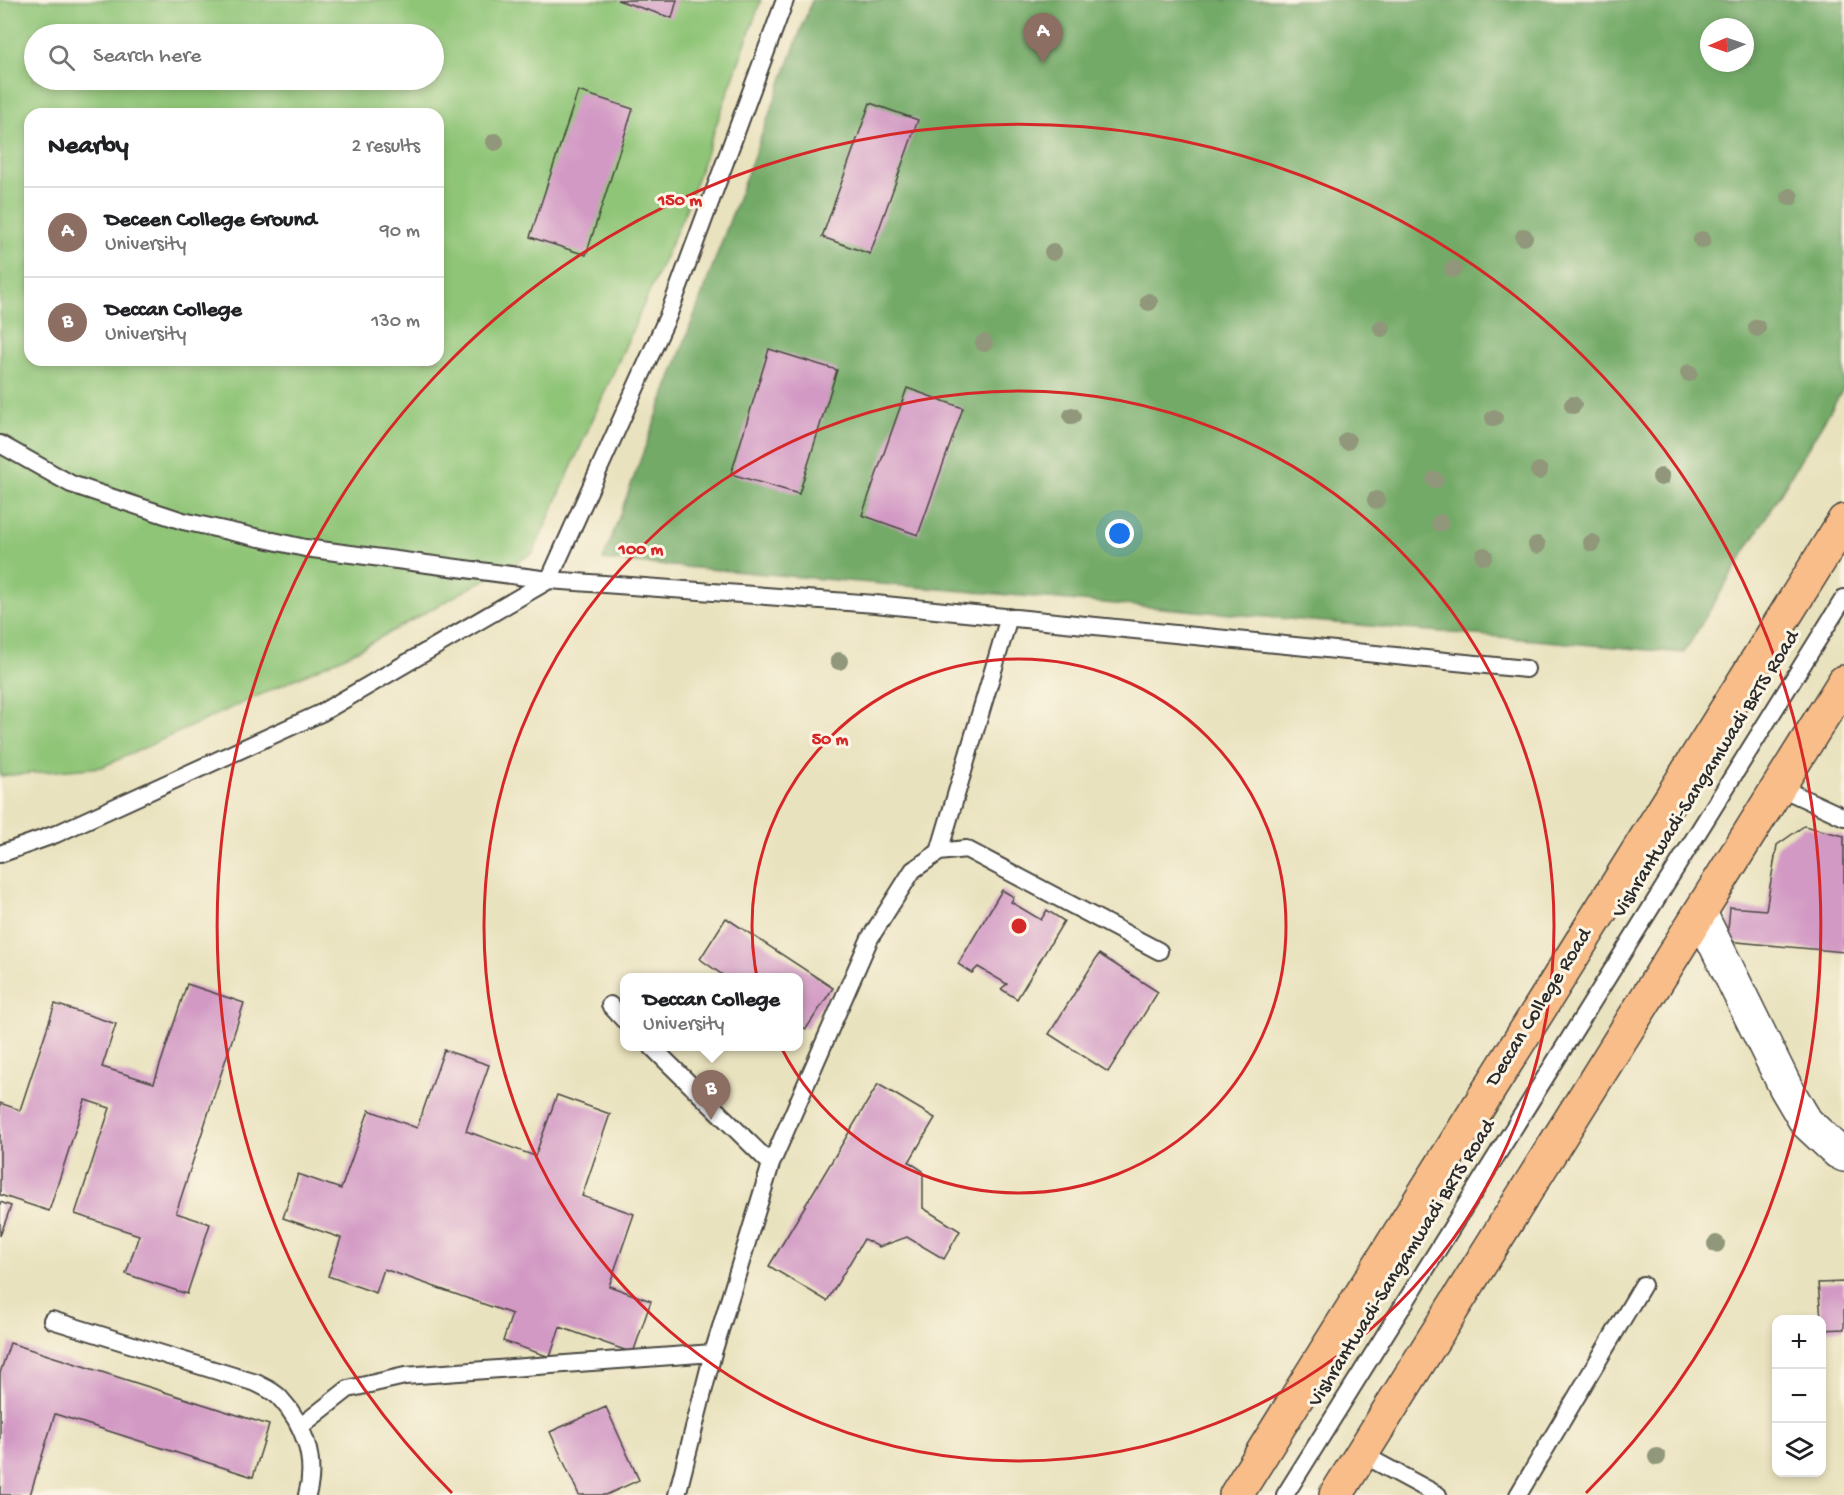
<!DOCTYPE html>
<html lang="en">
<head>
<meta charset="utf-8">
<style>
  body { margin:0; font-family:"Gochi Hand",sans-serif; background:#f2f2f2; color:#202124 }
  .controls { position:absolute; right:18px; bottom:18px; display:grid; overflow:hidden; border-radius:12px; box-shadow:0 3px 9px #0003 }
  .controls button { width:54px; height:54px; display:grid; place-items:center; padding:0; border:0; border-bottom:2px solid #e0e0e0; background:#fff; color:#202124; font:30px sans-serif }
  .compass { position:absolute; left:1700px; top:18px; width:54px; height:54px; border-radius:50%; background:#fff; box-shadow:0 3px 9px #0003; rotate:268deg }
  .you { position:absolute; left:1120px; top:534px; width:21px; height:21px; margin:-15px; border:4px solid #fff; border-radius:50%; background:#1a73e8; box-shadow:0 0 0 9px #1a73e833 }
  .badge { display:grid; place-items:center; width:39px; height:39px; border-radius:50%; background:#c8321e; color:#fff; font-size:20px; font-weight:700 }
  .pin { position:absolute; translate:-50% -50px; filter:drop-shadow(0 2px 3px #0008) }
  .pin::after { content:''; position:absolute; top:32px; width:21px; height:18px; background:inherit; clip-path:polygon(0 0,100% 0,50% 100%) }
  .popup { position:absolute; left:620px; top:973px; width:183px; height:78px; box-sizing:border-box; display:grid; place-content:center; border-radius:12px; background:#fff; filter:drop-shadow(0 2px 4px #0005); font-size:20px; white-space:nowrap; color:#757577 }
  .popup b { font-size:22px; color:#202124 }
  .popup::after { content:''; position:absolute; left:50%; top:100%; margin-left:-12px; border:12px solid transparent; border-top-color:#fff }
  .list { margin:0; padding:0; list-style:none }
  h2 { display:flex; justify-content:space-between; align-items:center; height:78px; margin:0; padding:0 24px; font-size:26px }
  h2 small { font-size:20px; font-weight:400; color:#757577 }
  .list li { display:grid; grid-template-columns:39px 1fr auto; gap:18px; align-items:center; box-sizing:border-box; height:90px; padding:0 24px; border-top:2px solid #e0e0e0 }
  .list b { display:block; font-size:22px; white-space:nowrap }
  .list p { margin:0; font-size:20px; white-space:nowrap; color:#757577 }
  .list em { font-size:20px; font-style:normal; color:#757577 }
  .icon { flex:none; width:33px; height:33px; fill:none; stroke:currentColor; stroke-width:2; stroke-linecap:round; stroke-linejoin:round }
  .map { position:relative; flex:none; width:1844px; height:1495px; overflow:hidden }
  .search { position:absolute; background:#fff; box-shadow:0 3px 9px #0003; left:24px; top:24px; width:420px; height:66px; display:flex; align-items:center; gap:15px; box-sizing:border-box; padding:0 21px; border-radius:33px; color:#757577; font-size:22px }
  .panel { position:absolute; background:#fff; box-shadow:0 3px 9px #0003; left:24px; top:108px; width:420px; height:258px; border-radius:18px }
  .map>svg:first-child { display:block }
  .green { fill:#8fc577; stroke:#5d7851; stroke-width:1.5; fill-rule:evenodd }
  .forest { fill:#73aa68; stroke:#4f6a4a; stroke-width:1.5; fill-rule:evenodd }
  .building { fill:#d299c4 }
  .lines { fill:none; stroke-linecap:round; stroke-linejoin:round }
  .service-casing { stroke:#484641; stroke-width:20 }
  .minor-casing { stroke:#484641; stroke-width:36 }
  .primary-casing { stroke:#484641; stroke-width:36 }
  .service { stroke:#fff; stroke-width:16 }
  .minor { stroke:#fff; stroke-width:33 }
  .primary { stroke:#f8bd89; stroke-width:33 }
  .tree { fill:#91977a }
  .ring { fill:none; stroke:#d62828; stroke-width:3 }
  .labels { text-anchor:middle; dominant-baseline:central; stroke-width:6; stroke-linejoin:round; paint-order:stroke }
  .street-label { font-size:21px; fill:#2b2b2b; stroke:#fcf5e5 }
  .centre { fill:#d62828; stroke:#fcf5e5; stroke-width:3 }
  .ring-label { font-size:18px; text-anchor:middle; font-weight:bold; fill:#d62828; stroke:#fcf5e5; stroke-width:6; stroke-linejoin:round; paint-order:stroke }
</style>
</head>
<body>
<div class="map">
<svg width="1844" height="1495" viewBox="0 0 1844 1495">
  <rect width="100%" height="100%" fill="#fcf5e5"/>
  <filter id="ink" filterUnits="userSpaceOnUse"><feTurbulence type="fractalNoise" baseFrequency=".0167" numOctaves="2"/><feDisplacementMap in="SourceGraphic" scale="12" xChannelSelector="R" yChannelSelector="G"/><feConvolveMatrix kernelMatrix="1 2 1 2 8 2 1 2 1" color-interpolation-filters="sRGB"/></filter>
  <filter id="wash" filterUnits="userSpaceOnUse"><feTurbulence type="fractalNoise" baseFrequency=".008" numOctaves="4" result="noise"/><feDisplacementMap in="SourceGraphic" scale="24" xChannelSelector="R" yChannelSelector="G"/><feGaussianBlur stdDeviation="1.35" result="paint"/><feColorMatrix in="noise" values="0 0 0 0 0 0 0 0 0 0 0 0 0 0 0 0 0 1.4 0 .05"/><feComposite in="paint" operator="in"/></filter>
  <g filter="url(#wash)">
    <rect width="100%" height="100%" fill="#e9e2be"/>
    <path class="green" d="M0 0H761L685 212 533 553 354 652 102 767 0 776ZM34 34H434V80H34ZM30 114H438V360H30Z"/>
    <path class="forest" d="M812 0H1844V388L1684 653 603 560ZM1709 27H1745V63H1709Z"/>
    <g id="blocks">
      <path class="building" d="M617 0H677L672 18Z
        M578 91 633 109 586 255 530 237Z
        M870 103 918 120 870 254 822 237Z
        M769 349 837 370 799 494 731 474Z
        M907 388 963 408 918 535 862 515Z
        M1804 826 1844 836V952L1727 941 1730 907 1766 910 1777 845Z
        M1002 890 1014 897 1011 902 1041 920 1047 910 1064 921 1017 999 1001 989 1007 984 978 967 972 973 958 964Z
        M726 918 833 988 806 1029 798 1024V978H727L700 959Z
        M1099 954 1158 992 1108 1072 1049 1034Z
        M187 984 244 1003 176 1213 210 1224 187 1294 126 1274 139 1235 75 1214 110 1108 85 1100 49 1211 0 1195V1103L20 1110 55 1004 116 1024 102 1067 154 1083Z
        M444 1050 489 1065 466 1131 535 1156 557 1095 610 1114 582 1196 634 1214 609 1286 651 1301 633 1353 560 1327 550 1357 503 1341 512 1314 384 1269 376 1293 328 1276 341 1238 283 1218 298 1174 341 1189 369 1110 417 1128Z
        M878 1084 935 1118 909 1162 923 1171V1208L960 1231 944 1259 907 1237 879 1247 864 1239 827 1301 769 1266Z
        M0 1202 11 1206 0 1236Z
        M1844 1282V1329L1822 1330 1818 1283Z
        M10 1343 269 1425 253 1477 55 1414 30 1495H0V1373Z
        M606 1407 639 1480 606 1495H579L550 1432Z"/>
    </g>
  </g>
  <g filter="url(#ink)">
    <use href="#blocks" fill-opacity="0" stroke="#484641" stroke-width="1.5"/>
    <g class="lines">
      <g class="service-casing">
        <path id="service" d="M0 444 71 484 183 521 305 548 549 580 668 316 785 0
          M1779 787 1844 817
          M939 852 1009 617
          M0 854 56 834 321 713 549 580 875 604 1526 669
          M610 1005 624 1020
          M651 1046 771 1164 713 1353 677 1495
          M771 1164 870 938 913 870 939 852 966 849 1159 951
          M52 1320 256 1383C264 1387 274 1391 280 1398 304 1424 317 1460 307 1495
          M301 1426 348 1389 405 1376 713 1353
          M1362 1454 1438 1495
          M1285 1495 1844 598
          M1518 1495 1643 1285"/>
      </g>
      <g class="minor-casing">
        <path id="minor" d="M1700 913 1786 1088 1806 1122 1838 1152 1844 1155"/>
      </g>
      <g class="primary-casing">
        <path id="primary" d="M1236 1495 1844 521
          M1336 1495 1844 682"/>
      </g>
      <use href="#service" class="service"/>
      <use href="#minor" class="minor"/>
      <use href="#primary" class="primary"/>
    </g>
    <g class="tree">
      <circle cx="495" cy="142" r="9"/>
      <circle cx="1790" cy="197" r="9"/>
      <circle cx="1524" cy="237" r="9"/>
      <circle cx="1702" cy="240" r="9"/>
      <circle cx="1053" cy="252" r="9"/>
      <circle cx="1453" cy="269" r="9"/>
      <circle cx="1149" cy="302" r="9"/>
      <circle cx="1382" cy="328" r="9"/>
      <circle cx="1757" cy="328" r="9"/>
      <circle cx="984" cy="343" r="9"/>
      <circle cx="1689" cy="373" r="9"/>
      <circle cx="1573" cy="405" r="9"/>
      <circle cx="1072" cy="416" r="9"/>
      <circle cx="1494" cy="418" r="9"/>
      <circle cx="1347" cy="441" r="9"/>
      <circle cx="1539" cy="471" r="9"/>
      <circle cx="1661" cy="477" r="9"/>
      <circle cx="1435" cy="480" r="9"/>
      <circle cx="1376" cy="500" r="9"/>
      <circle cx="1440" cy="523" r="9"/>
      <circle cx="1592" cy="543" r="9"/>
      <circle cx="1537" cy="545" r="9"/>
      <circle cx="1484" cy="556" r="9"/>
      <circle cx="839" cy="661" r="9"/>
      <circle cx="1716" cy="1244" r="9"/>
      <circle cx="1657" cy="1457" r="9"/>
    </g>
  </g>
  <g class="ring">
    <circle cx="1019" cy="926" r="267"/>
    <circle cx="1019" cy="926" r="535"/>
    <path d="M452 1493A802 802 0 1 1 1586 1493"/>
  </g>
  <g class="labels">
    <g class="street-label">
      <text transform="translate(1707 775) rotate(-58)">Vishrantwadi-Sangamwadi BRTS Road</text>
      <text transform="translate(1540 1008) rotate(-58)">Deccan College Road</text>
      <text transform="translate(1403 1264) rotate(-58)">Vishrantwadi-Sangamwadi BRTS Road</text>
    </g>
  </g>
  <circle cx="1019" cy="926" r="9" class="centre"/>
  <g class="ring-label">
    <text x="680" y="205">150 m</text>
    <text x="641" y="554">100 m</text>
    <text x="830" y="744">50 m</text>
  </g>
</svg>
<div class="controls">
<button>+</button>
<button>−</button>
<button><svg class="icon" aria-label="layers" viewBox="0 0 24 24"><path d="M12 4l9 5-9 5-9-5zM3 14l9 5 9-5"/></svg></button>
</div>
<svg class="compass" viewBox="-18 -18 36 36"><path d="M0-13l5 13h-10z" fill="#e53935"/><path d="M0 13l5-13h-10z" fill="#757577"/></svg>
<div class="you"></div>
<div class="pin badge" style="left:1043px;top:63px;background:#8d6e63">A</div>
<div class="pin badge" style="left:711px;top:1120px;background:#8d6e63">B</div>
<div class="popup"><b>Deccan College</b>University</div>
<div class="search"><svg class="icon" aria-label="search" viewBox="0 0 24 24"><circle cx="10" cy="10" r="6"/><path d="M15 15l6 6"/></svg>Search here</div>
<section class="panel">
<h2>Nearby<small>2 results</small></h2>
<ul class="list">
<li><span class="badge" style="background:#8d6e63">A</span><div><b>Deceen College Ground</b><p>University</p></div><em>90 m</em></li>
<li><span class="badge" style="background:#8d6e63">B</span><div><b>Deccan College</b><p>University</p></div><em>130 m</em></li>
</ul>
</section>
</div>
</body>
</html>
